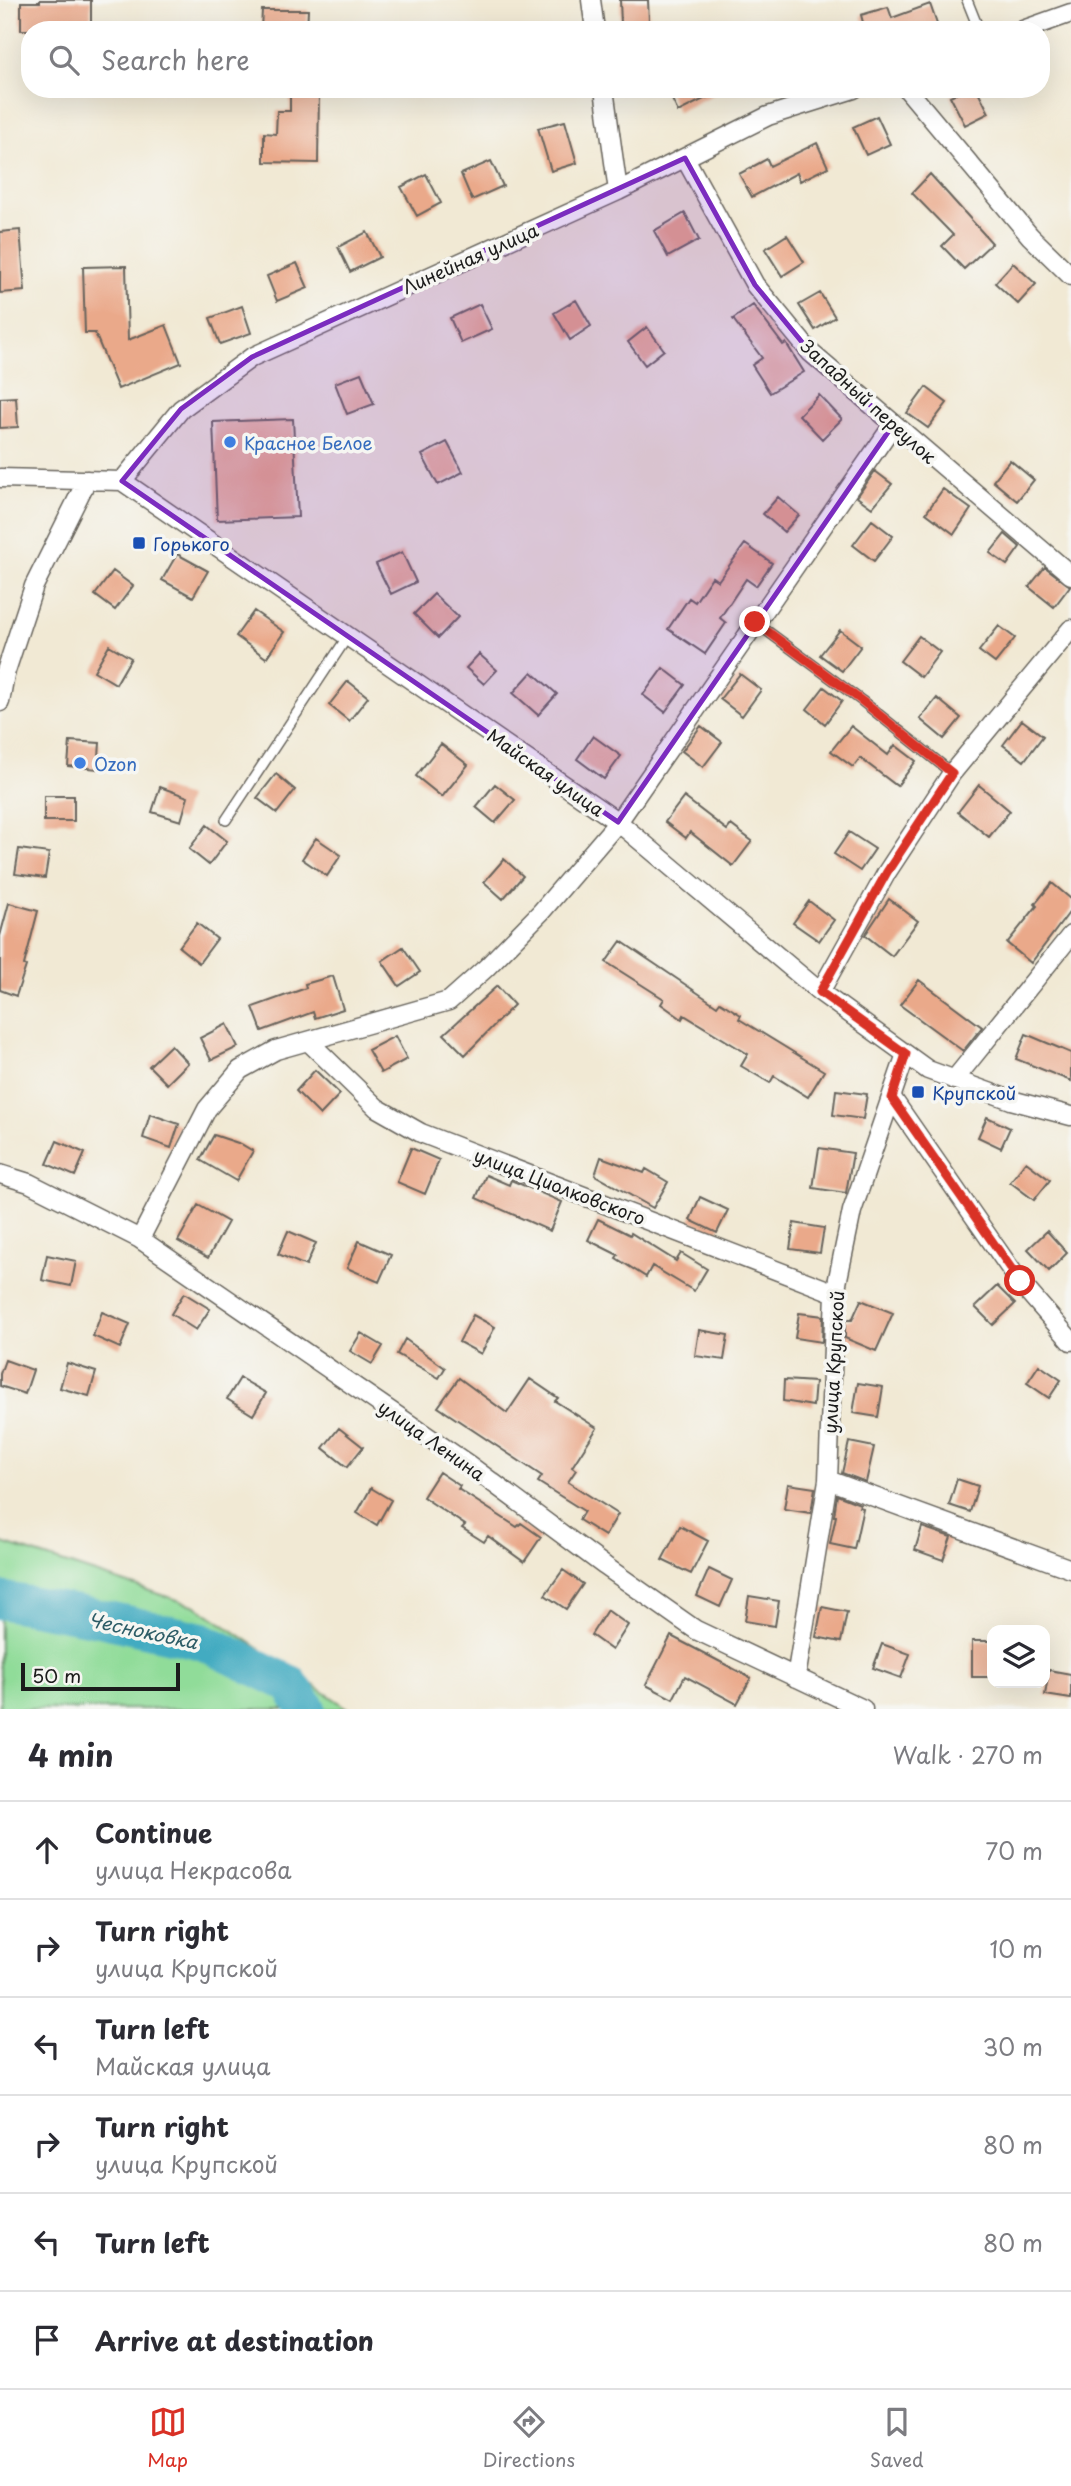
<!DOCTYPE html>
<html lang="en">
<head>
<meta charset="utf-8">
<style>
  body { margin:0; font-family:"Playpen Sans",sans-serif; background:#f7f7f7; color:#2b2b33 }
  .controls { position:absolute; right:21px; bottom:21px; display:grid; overflow:hidden; border-radius:14px; box-shadow:0 7px 28px #0002 }
  .controls button { width:63px; height:63px; display:grid; place-items:center; padding:0; border:0; border-bottom:2px solid #e1e1e2; background:#fff; color:#2b2b33; font:35px sans-serif }
  .scale { position:absolute; left:21px; bottom:18px; width:159px; box-sizing:border-box; padding-left:7px; border:4px solid #1c1c1c; border-top:0; font-size:19px; line-height:24px; white-space:nowrap; color:#1c1c1c; -webkit-text-stroke:5px #f6f6f2; paint-order:stroke }
  .stop { position:absolute; width:21px; height:21px; margin:-16px; border:5px solid #d93025; border-radius:50%; background:#fff }
  .stop.end { background:#d93025; border-color:#fff; box-shadow:0 2px 7px #0008 }
  .list { margin:0; padding:0; list-style:none }
  h2 { display:flex; justify-content:space-between; align-items:center; height:91px; margin:0; padding:0 28px; font-size:30px }
  h2 small { font-size:23px; font-weight:400; color:#7c7c81 }
  .list li { display:grid; grid-template-columns:46px 1fr auto; gap:21px; align-items:center; box-sizing:border-box; height:98px; padding:0 28px; border-top:2px solid #e1e1e2 }
  .list b { display:block; font-size:26px; white-space:nowrap }
  .list p { margin:0; font-size:23px; white-space:nowrap; color:#7c7c81 }
  .list em { font-size:23px; font-style:normal; color:#7c7c81 }
  .icon { flex:none; width:38px; height:38px; fill:none; stroke:currentColor; stroke-width:2; stroke-linecap:round; stroke-linejoin:round }
  .map { position:relative; flex:none; width:1071px; height:1709px; overflow:hidden }
  .search { position:absolute; background:#fff; box-shadow:0 7px 28px #0002; left:21px; right:21px; top:21px; height:77px; display:flex; align-items:center; gap:18px; box-sizing:border-box; padding:0 24px; border-radius:28px; color:#7c7c81; font-size:26px }
  .sheet { height:679px; background:#fff }
  nav { display:flex; justify-content:space-around; align-items:center; box-sizing:border-box; height:98px; border-top:2px solid #e1e1e2; background:#fff; font-size:19px; color:#7c7c81 }
  nav a { display:grid; justify-items:center; gap:4px }
  nav .on { color:#d93025 }
  .map>svg:first-child { display:block }
  .green { fill:#90dc99; stroke:#567c5a; stroke-width:2 }
  .lines { fill:none; stroke-linecap:round; stroke-linejoin:round }
  .river { stroke:#42abc1; stroke-width:38 }
  .building { fill:#eaa98a }
  .lane-casing { stroke:#67645c; stroke-width:12 }
  .street-casing { stroke:#67645c; stroke-width:21 }
  .lane { stroke:#fff; stroke-width:9 }
  .street { stroke:#fff; stroke-width:18 }
  .route { stroke:#d93025; stroke-width:9 }
  .marked { fill:#7b2cbf; fill-opacity:0.2; stroke:#7b2cbf; stroke-width:5; stroke-linejoin:round }
  .shop-dot { fill:#3f7fe0; stroke:#f6f6f2; stroke-width:2.5 }
  .transit-dot { fill:#1a4fb4; stroke:#f6f6f2; stroke-width:2.5 }
  .labels { text-anchor:middle; dominant-baseline:central; stroke-width:7; stroke-linejoin:round; paint-order:stroke }
  .street-label { font-size:18px; fill:#1c1c1c; stroke:#f6f6f2 }
  .shop-label { font-size:18px; fill:#366cbe; stroke:#f6f6f2; text-anchor:start }
  .transit-label { font-size:18px; fill:#164399; stroke:#f6f6f2; text-anchor:start }
  .water-label { font-size:19px; font-style:italic; fill:#2d5c66; stroke:#f6f6f2 }
</style>
</head>
<body>
<div class="map">
<svg width="1071" height="1709" viewBox="0 0 1071 1709">
  <rect width="100%" height="100%" fill="#f6f6f2"/>
  <filter id="ink" filterUnits="userSpaceOnUse"><feTurbulence type="fractalNoise" baseFrequency=".0143" numOctaves="2"/><feDisplacementMap in="SourceGraphic" scale="14" xChannelSelector="R" yChannelSelector="G"/><feConvolveMatrix kernelMatrix="1 2 1 2 8 2 1 2 1" color-interpolation-filters="sRGB"/></filter>
  <filter id="wash" filterUnits="userSpaceOnUse"><feTurbulence type="fractalNoise" baseFrequency=".00686" numOctaves="4" result="noise"/><feDisplacementMap in="SourceGraphic" scale="28" xChannelSelector="R" yChannelSelector="G"/><feGaussianBlur stdDeviation="1.57" result="paint"/><feColorMatrix in="noise" values="0 0 0 0 0 0 0 0 0 0 0 0 0 0 0 0 0 1.4 0 .05"/><feComposite in="paint" operator="in"/></filter>
  <g filter="url(#wash)">
    <rect width="100%" height="100%" fill="#f1e9d4"/>
    <path class="green" d="M0 1542 196 1606 349 1709H0Z"/>
    <g class="lines">
      <path class="river" d="M0 1600 99 1618 202 1641 290 1684 307 1709"/>
    </g>
    <g id="blocks">
      <path class="building" d="M40 0H91V30H21V2H40Z
        M620 0H648L649 22 621 24Z
        M930 4 939 30H865L861 15 888 7 892 18Z
        M262 10H308L307 30H261Z
        M290 89H319L318 163 264 162V133L276 134 277 111H290Z
        M667 89H724L678 112Z
        M965 89H977L989 113 965 125 950 96Z
        M877 116 890 144 866 155 853 127Z
        M565 121 577 163 551 171 538 128Z
        M817 143 828 167 800 181 797 173 752 197 739 174 767 159 770 166Z
        M491 161 503 186 472 200 461 174Z
        M426 174 441 203 417 216 401 187Z
        M930 174 992 243 964 269 942 246 953 235 912 193Z
        M685 213 699 240 668 257 654 231Z
        M20 230 25 291 0 293V232Z
        M367 232 380 257 350 272 338 247Z
        M787 235 804 262 782 276 765 249Z
        M297 263 308 288 277 301 267 276Z
        M1013 263 1036 284 1018 304 995 283Z
        M126 266 128 340 166 325 181 363 118 389 95 333H85L83 267Z
        M820 293 835 317 815 330 799 305Z
        M576 300 591 326 570 340 554 313Z
        M480 304 492 329 461 343 450 318Z
        M753 305 783 345 786 343 804 372 770 393 752 365 762 358 733 319Z
        M242 306 251 333 220 344 210 318Z
        M647 327 664 350 645 365 628 342Z
        M361 373 374 404 347 414 335 383Z
        M926 387 947 403 928 428 907 413Z
        M819 395 842 419 822 439 799 415Z
        M16 397 18 427 0 428V398Z
        M293 419 298 517 217 520 213 422Z
        M447 442 463 472 438 485 422 455Z
        M1010 460 1034 480 1017 501 993 481Z
        M875 471 892 484 872 508 857 497Z
        M943 489 971 509 954 534 926 513Z
        M778 497 799 515 784 532 763 514Z
        M872 520 893 536 874 561 853 545Z
        M1005 534 1020 547 1007 565 990 553Z
        M745 544 772 563 756 586 746 579 720 618 726 623 705 654 668 629 689 598 695 602 712 577 718 581Z
        M402 552 416 582 391 594 376 564Z
        M177 554 208 571 193 597 162 580Z
        M1045 567 1070 586 1054 607 1029 587Z
        M113 571 133 586 115 610 95 595Z
        M434 594 458 617 438 638 414 614Z
        M254 611 284 632 266 658 236 636Z
        M999 626 1015 638 995 663 979 651Z
        M840 630 861 646 842 671 820 655Z
        M919 636 940 652 921 677 900 661Z
        M109 645 131 658 116 684 94 671Z
        M479 654 497 670 484 684 466 668Z
        M663 668 685 685 665 712 643 695Z
        M532 672 557 694 538 715 513 693Z
        M740 674 761 690 742 716 720 699Z
        M348 681 368 697 349 721 329 705Z
        M824 687 842 701 825 724 807 709Z
        M937 698 961 718 944 739 920 719Z
        M1022 720 1043 736 1024 761 1003 745Z
        M701 726 722 742 703 767 682 751Z
        M851 726 888 755 895 745 916 761 897 786 860 758 853 767 831 751Z
        M593 736 621 756 604 779 577 759Z
        M70 741 100 743 98 769 68 766Z
        M441 744 468 765 442 797 416 776Z
        M276 774 295 790 277 813 257 798Z
        M495 784 515 800 495 823 476 807Z
        M979 785 1010 811 989 837 958 812Z
        M160 787 188 797 181 821 152 812Z
        M44 796H74V821H44Z
        M684 797 727 830 731 825 752 841 733 866 690 832 686 838 665 822Z
        M207 825 227 841 209 865 189 849Z
        M849 832 875 849 860 871 834 854Z
        M316 838 341 855 327 876 302 859Z
        M19 849 49 853 45 878 15 874Z
        M504 859 523 876 503 899 484 882Z
        M1052 883 1071 899V910L1031 963 1007 943 1037 906 1035 904Z
        M889 899 918 921 892 956 865 935Z
        M809 901 834 920 819 941 793 923Z
        M9 903 38 911 24 965 26 966 16 996 0 990V936Z
        M197 923 217 939 199 963 179 947Z
        M621 941 717 1006 720 1002 741 1015 739 1019 824 1071 808 1097 774 1076 770 1083 741 1066 748 1054 684 1015 682 1019 661 1004 664 999 606 962Z
        M403 947 420 972 399 986 382 961Z
        M333 976 343 1009 315 1018 313 1012 262 1031 253 1007 306 988 305 984Z
        M919 980 982 1027 963 1051 900 1005Z
        M497 986 514 1005 465 1055 444 1034Z
        M227 1024 238 1047 211 1060 200 1038Z
        M1026 1034 1071 1053V1081L1016 1059Z
        M395 1036 407 1059 381 1073 368 1050Z
        M171 1045 188 1063 167 1084 149 1066Z
        M315 1070 340 1094 320 1115 296 1091Z
        M836 1090 867 1094 863 1119 833 1115Z
        M150 1114 179 1124 171 1148 143 1138Z
        M987 1117 1010 1128 1001 1148 978 1137Z
        M214 1135 241 1144 253 1151 236 1181 200 1160Z
        M57 1141 85 1153 75 1176 47 1164Z
        M411 1148 439 1160 425 1194 397 1182Z
        M819 1148 853 1153 846 1193 813 1188Z
        M601 1157 644 1173 646 1169 668 1182 653 1208 595 1175Z
        M1026 1162 1050 1180 1034 1200 1010 1182Z
        M486 1175 509 1185 511 1180 562 1202 550 1231 476 1198Z
        M700 1197 728 1210 717 1233 690 1220Z
        M198 1205 228 1222 208 1258 178 1241Z
        M598 1219 630 1235 631 1233 676 1261 681 1253 707 1269 694 1291 652 1266 646 1277 616 1258 618 1255 588 1240Z
        M794 1223 824 1228 820 1253 790 1249Z
        M288 1231 316 1243 306 1266 278 1254Z
        M1047 1231 1067 1253 1049 1271 1028 1249Z
        M359 1241 391 1255 379 1282 347 1268Z
        M47 1255 76 1261 71 1286 42 1280Z
        M997 1286 1015 1304 993 1325 975 1307Z
        M184 1293 210 1309 196 1330 171 1314Z
        M861 1300 893 1313 876 1351 845 1338V1320H852Z
        M102 1312 130 1324 120 1348 93 1336Z
        M799 1313 823 1316 822 1342 795 1338Z
        M473 1315 495 1327 481 1354 459 1342Z
        M699 1330 728 1335 724 1360 695 1356Z
        M361 1333 383 1346 372 1364 350 1351Z
        M405 1339 445 1368 439 1378 397 1354Z
        M5 1360 33 1370 25 1394 0 1386V1374Z
        M67 1363 96 1372 89 1396 60 1388Z
        M1039 1365 1061 1380 1049 1398 1027 1383Z
        M240 1378 266 1393 253 1415 227 1399Z
        M459 1378 507 1413 530 1379 558 1398 555 1401 597 1428 572 1467 576 1470 568 1482 618 1514 605 1536 579 1520 584 1511 538 1482 542 1476 438 1407Z
        M784 1380 815 1382 813 1406 783 1401Z
        M858 1383 883 1387 878 1417 853 1413Z
        M339 1428 363 1447 347 1467 323 1448Z
        M849 1442 874 1447 866 1482 842 1473Z
        M439 1472 460 1486 458 1489 517 1527 521 1523 541 1537 524 1562 488 1536 484 1542 462 1528 465 1525 423 1497Z
        M957 1479 978 1486 970 1512 949 1505Z
        M788 1484 815 1488 811 1513 784 1509Z
        M371 1488 391 1500 377 1525 357 1513Z
        M837 1495 860 1504 859 1507 863 1508 854 1549 830 1544 836 1516H834Z
        M680 1526 708 1541 691 1574 662 1560Z
        M922 1527 951 1537 943 1560 915 1550Z
        M709 1569 732 1580 720 1607 697 1596Z
        M563 1570 583 1584 566 1609 545 1595Z
        M749 1596 779 1601 775 1626 745 1621Z
        M822 1607 847 1612 841 1642 816 1637Z
        M607 1610 628 1625 612 1650 591 1635Z
        M671 1636 751 1678 737 1704 685 1676 673 1699 646 1685Z
        M972 1641H992V1677H972Z
        M882 1644 910 1654 901 1678 873 1668Z
        M1049 1670 1071 1674V1699L1045 1695Z"/>
    </g>
  </g>
  <g filter="url(#ink)">
    <use href="#blocks" fill-opacity="0" stroke="#67645c" stroke-width="2"/>
    <g class="lines">
      <g class="lane-casing">
        <path id="lane" d="M967 0 979 30
          M755 622 862 701 952 773
          M226 820 348 636"/>
      </g>
      <g class="street-casing">
        <path id="street" d="M591 0 595 30
          M1023 30 1071 13
          M604 89 618 191
          M907 89 1030 236 1071 276
          M685 158 755 285 811 353 1071 575
          M0 478 122 481 618 822 820 992 928 1070 1011 1100 1071 1116
          M122 481 181 409 252 357 618 191 768 116 854 89
          M0 702 5 674 34 586 87 480
          M820 992 887 872 952 773 1071 629
          M308 1041 377 1108 421 1133 835 1293
          M954 1080 1071 935
          M892 1098 1019 1281 1071 1341
          M0 1174 29 1183 140 1239 469 1465 605 1566 696 1630 863 1709
          M140 1239 207 1109 240 1070 276 1050 449 1001 486 968 541 912 618 822 893 425
          M828 1480 1071 1569
          M796 1678 828 1480 835 1293 852 1211 906 1054"/>
      </g>
      <use href="#lane" class="lane"/>
      <use href="#street" class="street"/>
    </g>
  </g>
  <g class="lines" filter="url(#ink)">
    <path class="route" d="M755 622 862 701 952 773 887 872 820 992 906 1054 892 1098 1020 1281"/>
  </g>
  <path class="marked" d="M685 158 755 285 811 353 893 425 618 822 122 481 181 409 252 357Z"/>
  <g class="shop-dot">
    <circle cx="230" cy="442" r="7"/>
    <circle cx="80" cy="763" r="7"/>
  </g>
  <g class="transit-dot">
    <rect x="132" y="536" width="14" height="14" rx="3.5"/>
    <rect x="911" y="1085" width="14" height="14" rx="3.5"/>
  </g>
  <g class="labels">
    <g class="street-label">
      <text transform="translate(470 258) rotate(-24)">Линейная улица</text>
      <text transform="translate(869 401) rotate(42)">Западный переулок</text>
      <text transform="translate(546 772) rotate(35)">Майская улица</text>
      <text transform="translate(560 1186) rotate(21)">улица Циолковского</text>
      <text transform="translate(833 1362) rotate(-87)">улица Крупской</text>
      <text transform="translate(432 1440) rotate(35)">улица Ленина</text>
    </g>
    <g class="shop-label">
      <text x="244" y="442">Красное Белое</text>
      <text x="94" y="763">Ozon</text>
    </g>
    <g class="transit-label">
      <text x="153" y="543">Горького</text>
      <text x="932" y="1092">Крупской</text>
    </g>
    <g class="water-label">
      <text transform="translate(143 1630) rotate(12)">Чесноковка</text>
    </g>
  </g>
</svg>
<div class="controls">
<button><svg class="icon" aria-label="layers" viewBox="0 0 24 24"><path d="M12 4l9 5-9 5-9-5zM3 14l9 5 9-5"/></svg></button>
</div>
<div class="scale">50 m</div>
<div class="stop" style="left:1020px;top:1281px"></div>
<div class="stop end" style="left:755px;top:622px"></div>
<div class="search"><svg class="icon" aria-label="search" viewBox="0 0 24 24"><circle cx="10" cy="10" r="6"/><path d="M15 15l6 6"/></svg>Search here</div>
</div>
<section class="sheet">
<h2>4 min<small>Walk · 270 m</small></h2>
<ul class="list">
<li><svg class="icon" aria-label="ahead" viewBox="0 0 24 24"><path d="M12 20V5M6 11l6-6 6 6"/></svg><div><b>Continue</b><p>улица Некрасова</p></div><em>70 m</em></li>
<li><svg class="icon" aria-label="right" viewBox="0 0 24 24"><path d="M7 20v-9h11M14 6l5 5-5 5"/></svg><div><b>Turn right</b><p>улица Крупской</p></div><em>10 m</em></li>
<li><svg class="icon" aria-label="left" viewBox="0 0 24 24"><path d="M17 20v-9H6M10 6l-5 5 5 5"/></svg><div><b>Turn left</b><p>Майская улица</p></div><em>30 m</em></li>
<li><svg class="icon" aria-label="right" viewBox="0 0 24 24"><path d="M7 20v-9h11M14 6l5 5-5 5"/></svg><div><b>Turn right</b><p>улица Крупской</p></div><em>80 m</em></li>
<li><svg class="icon" aria-label="left" viewBox="0 0 24 24"><path d="M17 20v-9H6M10 6l-5 5 5 5"/></svg><div><b>Turn left</b></div><em>80 m</em></li>
<li><svg class="icon" aria-label="arrive" viewBox="0 0 24 24"><path d="M6 21V4h12l-3 4 3 4H6"/></svg><div><b>Arrive at destination</b></div></li>
</ul>
</section>
<nav>
<a class="on"><svg class="icon" aria-label="map" viewBox="0 0 24 24"><path d="M3 6l6-2 6 2 6-2v14l-6 2-6-2-6 2zM9 4v14M15 6v14"/></svg>Map</a>
<a><svg class="icon" aria-label="directions" viewBox="0 0 24 24"><path d="M12 3l9 9-9 9-9-9zM9 14v-3h6M13 9l2 2-2 2"/></svg>Directions</a>
<a><svg class="icon" aria-label="saved" viewBox="0 0 24 24"><path d="M7 4h10v16l-5-4-5 4z"/></svg>Saved</a>
</nav>
</body>
</html>
